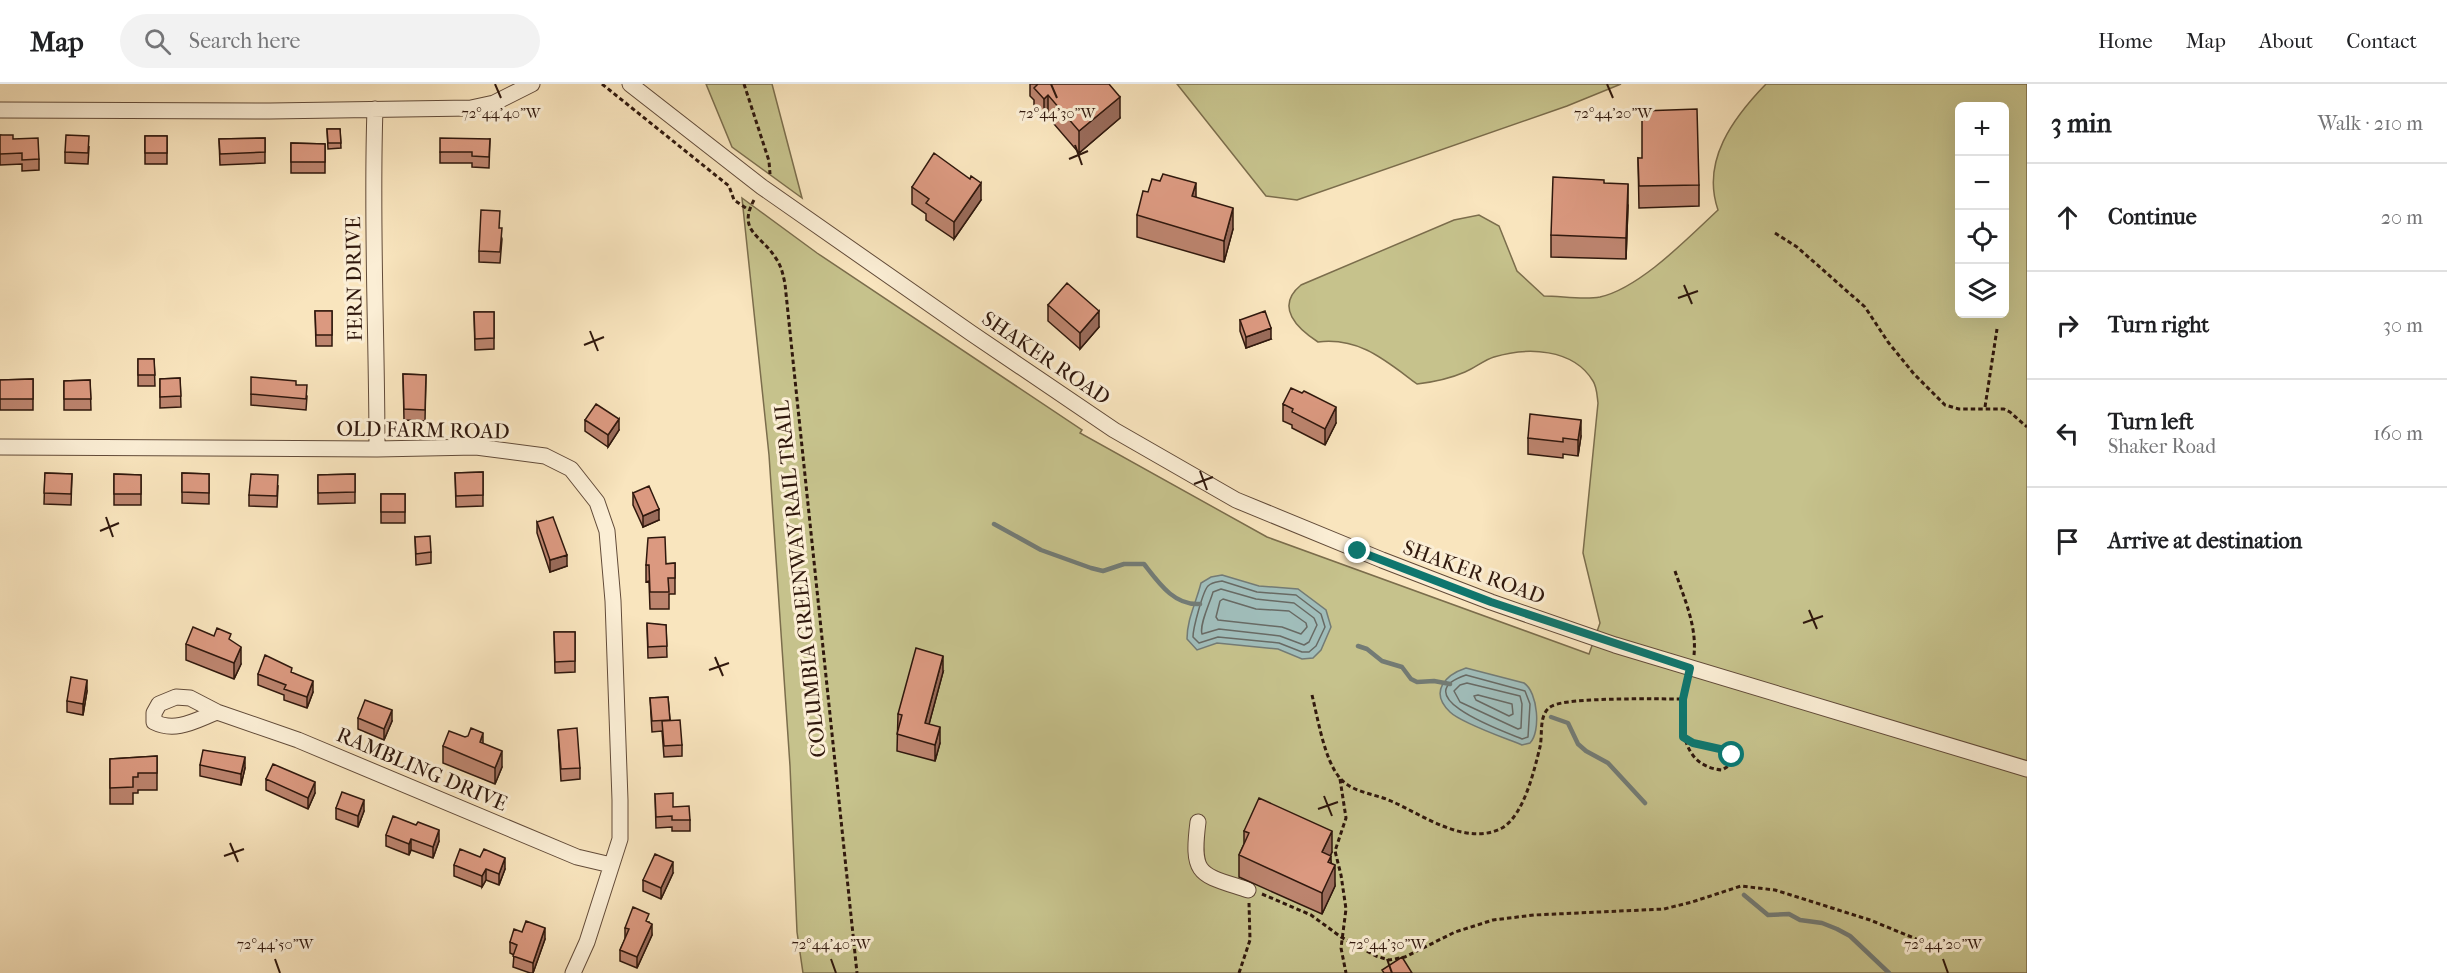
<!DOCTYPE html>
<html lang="en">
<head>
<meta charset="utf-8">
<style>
  body { margin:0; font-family:"IM FELL French Canon",serif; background:#f2f2f2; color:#202124 }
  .controls { position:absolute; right:18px; top:18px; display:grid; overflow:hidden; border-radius:9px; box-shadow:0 6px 24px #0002 }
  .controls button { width:54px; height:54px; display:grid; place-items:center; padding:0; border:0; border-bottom:2px solid #e0e0e0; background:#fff; color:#202124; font:30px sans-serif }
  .stop { position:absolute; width:18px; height:18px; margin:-14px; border:4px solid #0f766e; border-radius:50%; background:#fff }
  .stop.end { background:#0f766e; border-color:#fff; box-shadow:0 2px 6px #0008 }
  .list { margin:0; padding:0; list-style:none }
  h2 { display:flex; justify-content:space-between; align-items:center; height:78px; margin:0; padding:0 24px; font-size:26px }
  h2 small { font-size:20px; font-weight:400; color:#757577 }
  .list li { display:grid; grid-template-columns:39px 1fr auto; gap:18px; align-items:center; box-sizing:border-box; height:108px; padding:0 24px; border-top:2px solid #e0e0e0 }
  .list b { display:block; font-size:22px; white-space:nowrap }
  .list p { margin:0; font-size:20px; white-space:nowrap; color:#757577 }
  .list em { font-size:20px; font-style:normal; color:#757577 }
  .icon { flex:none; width:33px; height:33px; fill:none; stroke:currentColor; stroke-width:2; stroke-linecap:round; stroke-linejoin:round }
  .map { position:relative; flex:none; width:2027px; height:889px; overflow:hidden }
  header { display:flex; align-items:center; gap:36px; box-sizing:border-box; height:84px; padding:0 30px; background:#fff; border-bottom:2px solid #e0e0e0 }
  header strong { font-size:28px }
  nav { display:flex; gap:33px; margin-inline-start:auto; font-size:21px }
  .search { width:420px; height:54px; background:#f2f2f2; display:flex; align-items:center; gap:15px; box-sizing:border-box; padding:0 21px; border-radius:33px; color:#757577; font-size:22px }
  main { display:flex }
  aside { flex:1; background:#fff }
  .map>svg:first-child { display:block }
  .green { fill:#c6c28c; stroke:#7b6d4c; stroke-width:1.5; fill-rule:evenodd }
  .water { fill:#a0bdba; stroke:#737b75; stroke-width:1.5 }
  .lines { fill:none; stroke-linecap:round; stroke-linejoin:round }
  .shore { stroke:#686a64; stroke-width:1.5 }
  .stream { stroke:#737b75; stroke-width:4.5 }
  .minor-casing { stroke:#624b39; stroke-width:17 }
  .path { stroke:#30180d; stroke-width:3; stroke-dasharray:4.5 3; stroke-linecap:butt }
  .minor { stroke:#fbeed5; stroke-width:15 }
  .wall { fill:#bc846e; stroke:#30180d; stroke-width:1.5 }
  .shaded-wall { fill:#996b5a; stroke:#30180d; stroke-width:1.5 }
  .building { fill:#db9980; stroke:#30180d; stroke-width:1.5 }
  .route { stroke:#0f766e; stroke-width:8 }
  .ticks { fill:none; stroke:#30180d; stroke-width:2 }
  .labels { text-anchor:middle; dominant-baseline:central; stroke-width:6; stroke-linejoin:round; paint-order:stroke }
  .street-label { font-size:21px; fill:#30180d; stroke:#fbeed5 }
  .ticks-label { font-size:15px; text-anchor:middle; fill:#30180d; stroke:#fbeed5; stroke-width:6; stroke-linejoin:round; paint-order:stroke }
</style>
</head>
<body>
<header>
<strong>Map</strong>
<div class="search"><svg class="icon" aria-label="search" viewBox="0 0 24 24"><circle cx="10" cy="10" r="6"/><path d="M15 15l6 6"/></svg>Search here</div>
<nav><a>Home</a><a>Map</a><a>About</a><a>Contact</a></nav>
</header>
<main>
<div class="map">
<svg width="2027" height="889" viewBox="0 0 2027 889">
  <rect width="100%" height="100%" fill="#f9e5be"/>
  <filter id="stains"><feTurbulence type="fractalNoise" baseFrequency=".00333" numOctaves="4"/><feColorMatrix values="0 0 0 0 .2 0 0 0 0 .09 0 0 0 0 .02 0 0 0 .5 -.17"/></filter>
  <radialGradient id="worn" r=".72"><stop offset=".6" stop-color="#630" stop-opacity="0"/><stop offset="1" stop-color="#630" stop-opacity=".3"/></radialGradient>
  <path class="green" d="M706 0H772L802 114 732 63Z
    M1177 0H1621L1567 22 1297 116 1266 112Z
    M1766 0H2027V889H803L797 848 790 682 769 371 742 114 817 169 1082 346 1080 349 1267 453 1589 570 1600 539 1583 469 1598 319C1597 312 1597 303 1593 297 1573 264 1527 263 1494 273 1484 276 1475 284 1465 288 1449 295 1434 298 1417 300 1386 277 1360 253 1318 258 1298 245 1274 223 1301 201L1454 136 1479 131 1499 142 1517 187 1544 212C1561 212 1583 216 1600 213 1640 204 1688 154 1718 126 1701 77 1733 34 1766 0ZM1960 22H2004V230H1960Z"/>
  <path class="water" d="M1222 491 1259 502 1298 505 1326 526 1331 543 1321 566 1313 574 1302 575 1278 565 1217 559 1197 566 1187 555C1187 535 1196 519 1201 499L1211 493Z
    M1466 584 1524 599C1538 608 1541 648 1530 659L1522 661C1505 654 1461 639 1450 628 1429 608 1445 591 1466 584Z"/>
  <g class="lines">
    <path class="shore" d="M1222 497 1257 508 1296 511 1321 530 1325 543 1316 562 1309 568H1302L1279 559 1218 553 1199 559 1193 553C1193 544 1203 507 1208 502 1212 498 1217 498 1222 497Z
      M1221 505 1256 515 1294 519 1314 534 1317 541 1309 558 1304 561 1280 552 1219 545 1202 550C1199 541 1210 519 1213 508Z
      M1223 515 1256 525 1289 527 1306 539 1307 543 1301 550 1282 543 1218 536 1216 533 1220 517Z
      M1466 591 1525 607 1530 620 1528 653 1522 655C1505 648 1403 612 1466 591Z
      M1467 599 1520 612 1522 620 1521 644 1518 645 1460 618 1454 607 1460 601Z
      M1478 611 1512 620 1513 630 1509 632 1476 616 1474 612Z"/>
    <path class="stream" d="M994 440 1041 466 1091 484 1103 487 1124 480H1144C1158 498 1174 522 1200 520
      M1358 562 1367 565 1382 577 1402 583 1411 595 1417 598 1434 597 1450 600
      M1551 633 1568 639 1578 660 1586 667 1608 679 1645 719
      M1744 811 1768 831 1789 830 1800 836 1822 839 1837 845 1850 852 1889 889"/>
    <g class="minor-casing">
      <path id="minor" d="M630 0 762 103 971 249 1114 346 1236 416 1382 476 1491 518 1615 561 2027 685
        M375 25C371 138 377 252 377 365
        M0 26 270 27 471 24 494 19 532 0
        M0 363 377 365 476 363 545 372 571 385 597 418 607 447 613 517 620 716V755L587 858 573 889
        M217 628C196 636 176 649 154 638V629L159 620 176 613 190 614 217 628 298 656 577 773 611 781
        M1198 738C1191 793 1200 790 1248 806"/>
    </g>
    <path class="path" d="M602 0 729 102 734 116 749 126
      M744 0 769 77 770 90
      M754 116C737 147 761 151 775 173 781 181 783 190 785 200L857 889
      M1775 149 1797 163 1865 223 1888 258 1914 290 1945 321 1959 325H2004L2010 328 2027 343
      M1985 323 1997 245
      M1675 487C1684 514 1697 542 1694 571
      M1312 611C1318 635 1324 674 1339 693 1352 709 1373 709 1391 717 1423 731 1466 763 1502 744 1524 731 1534 687 1540 663 1543 650 1538 629 1552 622 1568 613 1659 615 1683 615
      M1683 653 1693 659 1729 667 1732 671V680L1722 686C1677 682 1679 631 1687 598
      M1340 695 1346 734 1335 767 1341 791 1346 825 1341 864 1346 889
      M1262 810 1311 831 1341 853 1376 872 1389 876 1405 873 1455 848 1493 836 1534 831 1664 825 1692 818 1741 802 1775 806 1870 836 1926 859
      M1239 889 1250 856 1249 819"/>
    <use href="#minor" class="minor"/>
  </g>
  <path class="wall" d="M1030 0H1109L1120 34 1079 69 1048 33 1044 37 1034 25V16L1030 12Z
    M327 45H340L341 64 328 65Z
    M0 51 13 55 39 75V86L22 87V80L0 81Z
    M145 52H167V80H145Z
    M265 54V79L220 81 219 55Z
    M490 55 489 84 472 83V79H440V68Z
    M291 59 325 60V89H291Z
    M89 63 88 80 65 79V68Z
    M1638 74 1699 101V122L1639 124Z
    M1604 99 1628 121 1626 175 1551 173V151Z
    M912 103 981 116 954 155 926 136V130L912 120Z
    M1148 108 1196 114 1233 145 1224 178 1137 153V131Z
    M499 144 502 155 500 179 479 178V167Z
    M1048 221 1099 243 1080 265 1048 237Z
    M315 227H332V262H316Z
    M474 228H494V265L475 266Z
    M1240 236 1271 255 1246 264 1240 247Z
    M138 275H154L155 302H138Z
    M403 290 426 291 425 337 404 336Z
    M180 294 181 323 160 324V295Z
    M33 295V326H0V296Z
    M90 296 91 326H64V297Z
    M296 301 307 312 306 326 251 321V310Z
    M1283 320 1336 339 1325 361 1292 344V341L1283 337Z
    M585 336 619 346 608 363 585 347Z
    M1581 352 1578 372 1563 370V374L1528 370V354Z
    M483 388V422L456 423 455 389Z
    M45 389 72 390 71 421 44 420Z
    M182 389 209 390V420L182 419Z
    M114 390 141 391V421H114Z
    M355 390V419L318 420V391Z
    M278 402 277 423 249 422V411Z
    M633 409 659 436 643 443 633 421Z
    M381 410H405V439H381Z
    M537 438 567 482 550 488 537 449Z
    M415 453 431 468V479L416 481Z
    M675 479V510H669V525H650L649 497 646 498V481Z
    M647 540 666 541 667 573 648 574Z
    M554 548H575V588L555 589Z
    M214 552 231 557 241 580 234 595 186 576V560Z
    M943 588 929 640 940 659 935 677 897 667 898 630Z
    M292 589 313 608 307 624 284 616V611L258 601V590Z
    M87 607 83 631 67 628V617Z
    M668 613 670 637 682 661V672L664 673 662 647 652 648 650 614Z
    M358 634 392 637 384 656 358 645Z
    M558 646 580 684V695L561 697Z
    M483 660 502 683 495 700 443 679V662Z
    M157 672V706H138V709H133V720H110V675Z
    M200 681 245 684 241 701 200 692Z
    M266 695 315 709 308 725 266 706Z
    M655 710 690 736V747H672V743L656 744Z
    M336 724 364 727 358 743 336 735Z
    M416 741 439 757 433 774 411 766 409 771 386 762V751Z
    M1244 747 1332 768 1330 772 1331 779 1335 802 1322 830 1239 793V771L1244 760Z
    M480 773 505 785 499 801 486 796 482 803 454 792V781Z
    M673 789 661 815 643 807V796Z
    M649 838 652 851 637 884 620 877V866L625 855V844Z
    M545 855 533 889H530L513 883 514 871 510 869V858Z"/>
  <path class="shaded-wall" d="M1048 11V33L1044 37V15Z
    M1120 13V34L1079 69V47Z
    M981 99V116L954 155V138Z
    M1196 99V121L1192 112Z
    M1628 100V121L1626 175V154Z
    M1233 124V145L1224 178V157Z
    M1099 227V243L1080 265V249Z
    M1271 244V255L1246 264V253Z
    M1336 323V339L1325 361V345Z
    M619 335V346L608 363V351Z
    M1581 336V352L1578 372V356Z
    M659 425V436L643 443V432Z
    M567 471V482L550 488V476Z
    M241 563V580L234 595V579Z
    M943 572V588L925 655V639Z
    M87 596V607L83 631V620Z
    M313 597V608L307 624V613Z
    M392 626V637L384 656V645Z
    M940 643V659L935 677V661Z
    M483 649V665L480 658Z
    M502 667V683L495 700V684Z
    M245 673V684L241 701V690Z
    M315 698V709L308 725V714Z
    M364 716V727L358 743V732Z
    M439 746V757L433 774V763Z
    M1332 747V768L1322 790V768Z
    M411 755V766L409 771V760Z
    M1331 772V789L1335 781V802L1322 830V809L1328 778Z
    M505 774V785L499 801V790Z
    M673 778V789L661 815V804Z
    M486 785V796L482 803V792Z
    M652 840V851L637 884V873Z
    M545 844V855L533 889V879Z"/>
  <path class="building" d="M1038 0H1109L1120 13 1079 47 1048 11 1044 15 1034 4Z
    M1697 25 1699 101 1639 102 1638 74H1642V27Z
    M327 45H340L341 59H328Z
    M0 51H13V55L38 54 39 75 22 76V69L0 70Z
    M66 51 89 52 88 69 65 68Z
    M145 52H167V69H145Z
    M265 54V68L220 70 219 55Z
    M440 54 490 55 489 73 472 72V68H440Z
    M291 59 325 60V78H291Z
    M934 69 970 95 971 92 981 99 954 138 926 119 929 115 912 103Z
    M1163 90 1196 99 1192 112 1233 124 1224 157 1137 131 1143 107 1148 108 1152 95 1160 97Z
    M1553 93 1604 96V99L1628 100 1626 154 1551 151Z
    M481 126 500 127 499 144H502L500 168 479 167Z
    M1067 199 1099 227 1080 249 1048 221Z
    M315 227H332V251H316Z
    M1265 227 1271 244 1246 253 1240 236Z
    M474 228H494V254L475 255Z
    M138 275H154L155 291H138Z
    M403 290 426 291 425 326 404 325Z
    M251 293 296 297V301H307L306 315 251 310Z
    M180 294 181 312 160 313V295Z
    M33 295V315H0V296Z
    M90 296 91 315H64V297Z
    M1291 304 1302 309 1304 307 1336 323 1325 345 1292 328 1293 325 1283 320Z
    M596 320 619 335 608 351 585 336Z
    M1530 330 1581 336 1578 356 1563 354V358L1528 354Z
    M483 388V411L456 412 455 389Z
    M45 389 72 390 71 410 44 409Z
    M182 389 209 390V409L182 408Z
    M114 390 141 391V410H114Z
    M251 390 278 391 277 412 249 411Z
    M355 390V408L318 409V391Z
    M649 402 659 425 643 432 633 409Z
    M381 410H405V428H381Z
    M553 433 567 471 550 476 537 438Z
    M430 452 431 468 416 470 415 453Z
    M665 453 666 480 675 479V494H668L669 508H650L649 481H646L648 454Z
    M647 539 666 541 667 562 648 563Z
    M193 543 214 552 217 544 231 550 229 555 241 563 234 579 186 560Z
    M554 548H575V577L555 578Z
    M916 564 943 572 925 639 940 643 935 661 897 650 902 631 898 630Z
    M265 571 292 584 291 588 313 597 307 613 284 605 286 601 258 590Z
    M71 593 87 596 83 620 67 617Z
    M668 613 670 636 652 637 650 614Z
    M365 616 392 626 384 645 358 634Z
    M680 636 682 661 664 662 662 637Z
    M471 644 483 649 480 658 502 667 495 684 443 662 449 647 465 653 468 652Z
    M577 644 580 684 561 685 558 646Z
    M203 666 245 673 241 690 200 681Z
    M157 672V689H138V693H133V703L110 704V675Z
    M273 680 315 698 308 714 266 695Z
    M342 708 364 716 358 732 336 724Z
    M673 709V723L689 722 690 736H672V732L656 733 655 710Z
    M1259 714 1332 747 1322 768 1331 772 1328 778 1335 781 1322 809 1239 771 1249 749 1244 747Z
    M393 732 416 741 418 738 439 746 433 763 411 755 409 760 386 751Z
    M460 765 480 773 484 765 505 774 499 790 486 785 482 792 454 781Z
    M655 770 673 778 661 804 643 796Z
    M633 823 649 830 646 837 652 840 637 873 620 866 629 845 625 844Z
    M526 837 545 844 533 879 513 872 517 861 510 858 514 845 522 848Z
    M1402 873 1412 889H1384L1382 886Z"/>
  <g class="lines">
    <path class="route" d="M1358 467 1491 518 1690 584 1683 615V653L1693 659 1729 667 1732 671"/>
  </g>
  <path class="ticks" d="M495 0 501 14M1051 0 1057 14M1607 0 1613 14M1075 61 1082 81M1069 75 1088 67M1684 201 1692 220M1678 214 1698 207M590 247 598 267M584 261 604 253M1200 387 1207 406M1194 400 1213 393M106 433 113 453M100 447 119 439M1809 526 1817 545M1803 539 1823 532M715 573 723 592M709 586 729 579M1324 712 1332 732M1318 725 1338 718M230 759 238 778M224 772 244 765M275 875 280 889M831 875 836 889M1387 875 1392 889M1943 875 1948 889"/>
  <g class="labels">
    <g class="street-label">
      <text transform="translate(354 195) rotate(-91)">FERN DRIVE</text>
      <text transform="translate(1046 274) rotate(34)">SHAKER ROAD</text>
      <text transform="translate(423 346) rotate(1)">OLD FARM ROAD</text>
      <text transform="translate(1474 488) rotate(20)">SHAKER ROAD</text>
      <text transform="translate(800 495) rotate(-96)">COLUMBIA GREENWAY RAIL TRAIL</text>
      <text transform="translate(422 685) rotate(23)">RAMBLING DRIVE</text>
    </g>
  </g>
  <g class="ticks-label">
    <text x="501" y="34">72°44'40"W</text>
    <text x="1057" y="34">72°44'30"W</text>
    <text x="1613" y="34">72°44'20"W</text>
    <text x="275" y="865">72°44'50"W</text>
    <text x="831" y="865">72°44'40"W</text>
    <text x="1387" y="865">72°44'30"W</text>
    <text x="1943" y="865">72°44'20"W</text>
  </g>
  <rect width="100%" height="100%" filter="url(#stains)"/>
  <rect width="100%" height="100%" fill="url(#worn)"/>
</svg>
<div class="controls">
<button>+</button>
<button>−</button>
<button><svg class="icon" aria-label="locate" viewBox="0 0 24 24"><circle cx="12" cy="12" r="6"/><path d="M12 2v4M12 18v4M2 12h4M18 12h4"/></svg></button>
<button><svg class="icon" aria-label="layers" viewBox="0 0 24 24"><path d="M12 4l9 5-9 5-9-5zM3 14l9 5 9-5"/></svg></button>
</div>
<div class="stop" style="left:1732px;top:671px"></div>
<div class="stop end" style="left:1358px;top:467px"></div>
</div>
<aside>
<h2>3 min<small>Walk · 210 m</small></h2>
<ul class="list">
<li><svg class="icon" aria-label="ahead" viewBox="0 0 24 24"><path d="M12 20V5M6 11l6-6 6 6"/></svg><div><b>Continue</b></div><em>20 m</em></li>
<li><svg class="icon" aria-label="right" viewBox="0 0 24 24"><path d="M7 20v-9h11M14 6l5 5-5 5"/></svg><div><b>Turn right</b></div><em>30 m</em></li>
<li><svg class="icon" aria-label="left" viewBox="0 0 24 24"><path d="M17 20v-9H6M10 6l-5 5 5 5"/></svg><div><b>Turn left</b><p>Shaker Road</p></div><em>160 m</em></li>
<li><svg class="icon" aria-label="arrive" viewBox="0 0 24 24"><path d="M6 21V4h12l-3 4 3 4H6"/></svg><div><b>Arrive at destination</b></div></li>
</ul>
</aside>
</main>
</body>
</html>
